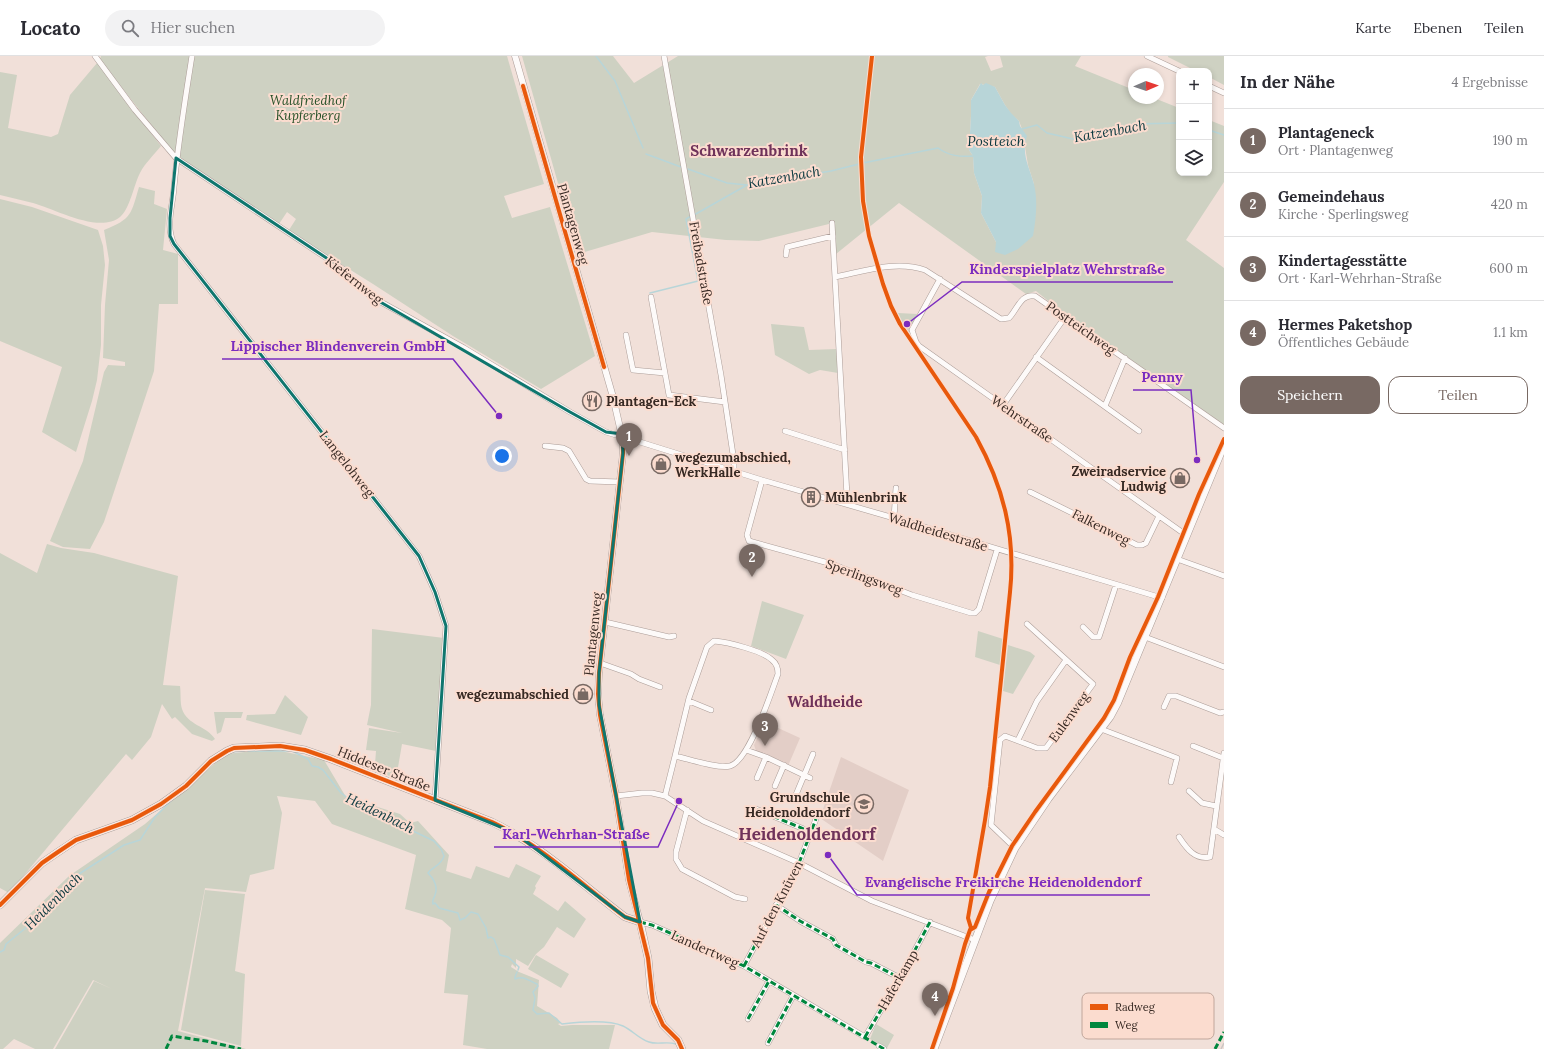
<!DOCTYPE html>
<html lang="de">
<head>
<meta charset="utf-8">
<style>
  body { margin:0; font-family:Lora,serif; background:#f2f2f3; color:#2b2b33 }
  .controls { position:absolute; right:12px; top:12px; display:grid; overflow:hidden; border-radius:8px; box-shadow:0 2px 6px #0003 }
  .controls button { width:36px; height:36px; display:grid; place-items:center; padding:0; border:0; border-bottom:1px solid #e1e1e2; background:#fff; color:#2b2b33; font:20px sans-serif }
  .compass { position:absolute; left:1128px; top:12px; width:36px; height:36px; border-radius:50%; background:#fff; box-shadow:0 2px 6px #0003; rotate:88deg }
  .you { position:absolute; left:502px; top:400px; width:14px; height:14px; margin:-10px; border:3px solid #fff; border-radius:50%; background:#1a73e8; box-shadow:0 0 0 6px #1a73e833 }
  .badge { display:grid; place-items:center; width:26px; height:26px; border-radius:50%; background:#786963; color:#fff; font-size:13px; font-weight:700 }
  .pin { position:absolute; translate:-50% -33px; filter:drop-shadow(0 1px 2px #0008) }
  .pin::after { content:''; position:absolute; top:21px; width:14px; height:12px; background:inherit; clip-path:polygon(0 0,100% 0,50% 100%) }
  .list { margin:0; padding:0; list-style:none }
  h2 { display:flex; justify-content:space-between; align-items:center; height:52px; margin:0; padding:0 16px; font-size:17px }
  h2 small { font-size:13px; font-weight:400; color:#7c7c81 }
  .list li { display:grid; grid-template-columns:26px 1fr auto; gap:12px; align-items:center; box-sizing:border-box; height:64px; padding:0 16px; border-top:1px solid #e1e1e2 }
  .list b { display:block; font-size:15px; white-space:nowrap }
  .list p { margin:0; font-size:13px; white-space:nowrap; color:#7c7c81 }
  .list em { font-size:13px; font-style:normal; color:#7c7c81 }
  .actions { display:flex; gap:8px; padding:12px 16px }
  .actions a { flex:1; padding:9px 0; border:1px solid #786963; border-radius:12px; text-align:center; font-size:14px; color:#786963 }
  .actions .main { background:#786963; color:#fff }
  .icon { flex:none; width:22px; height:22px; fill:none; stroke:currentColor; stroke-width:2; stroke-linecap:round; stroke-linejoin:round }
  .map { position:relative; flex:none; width:1224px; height:993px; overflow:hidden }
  header { display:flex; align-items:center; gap:24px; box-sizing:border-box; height:56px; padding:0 20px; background:#fff; border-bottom:1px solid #e1e1e2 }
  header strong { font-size:19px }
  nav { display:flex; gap:22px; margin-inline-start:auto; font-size:14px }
  .search { width:280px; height:36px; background:#f2f2f3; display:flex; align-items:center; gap:10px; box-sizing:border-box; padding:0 14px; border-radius:22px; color:#7c7c81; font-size:15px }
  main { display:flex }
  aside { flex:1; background:#fff }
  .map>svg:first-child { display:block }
  .education { fill:#e3cec7 }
  .green { fill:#ced1c2; fill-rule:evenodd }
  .water { fill:#b8d5d8 }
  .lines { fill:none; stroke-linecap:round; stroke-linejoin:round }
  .stream { stroke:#b8d5d8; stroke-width:1.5 }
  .minor-casing { stroke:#ac9d98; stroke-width:6 }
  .tertiary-casing { stroke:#ac9d98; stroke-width:7 }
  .secondary-casing { stroke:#ac9d98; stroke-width:8 }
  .minor { stroke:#fdfaf9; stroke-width:5 }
  .tertiary { stroke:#fdfaf9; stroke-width:6 }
  .secondary { stroke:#fdfaf9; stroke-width:7 }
  .rail { stroke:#ccc7c5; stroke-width:1.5; stroke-dasharray:8 4; stroke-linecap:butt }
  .quiet { stroke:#00873e; stroke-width:3; stroke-dasharray:6 3; stroke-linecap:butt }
  .cycleway-casing { stroke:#fbdccf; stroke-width:6 }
  .cycleway { stroke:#e8590c; stroke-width:4 }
  .marked { fill:none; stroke:#0f766e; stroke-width:3; stroke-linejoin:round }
  .labels { text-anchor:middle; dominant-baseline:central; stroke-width:4; stroke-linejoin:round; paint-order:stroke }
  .park-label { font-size:13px; font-style:italic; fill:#265128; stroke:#fbdccf }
  .street-label { font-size:13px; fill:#372923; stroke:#fbdccf }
  .poi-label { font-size:13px; font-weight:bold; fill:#372923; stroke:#fbdccf; text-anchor:start }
  .water-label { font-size:14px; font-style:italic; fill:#09383f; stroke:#fbdccf }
  .quarter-label { font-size:15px; font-weight:bold; fill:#6f325a; stroke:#fbdccf }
  .district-label { font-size:17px; font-weight:bold; fill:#6f325a; stroke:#fbdccf }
  .key { fill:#fbdccf; stroke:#c0a69b; stroke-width:1 }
  .key-label { font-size:11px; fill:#372923 }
  .leader { fill:none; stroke:#7b2cbf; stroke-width:1.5 }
  .callout-dot { fill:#7b2cbf; stroke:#fbdccf; stroke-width:1.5 }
  .callout-label { font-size:14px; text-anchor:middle; font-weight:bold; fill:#7b2cbf; stroke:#fbdccf; stroke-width:4; stroke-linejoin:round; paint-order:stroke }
</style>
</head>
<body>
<header>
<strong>Locato</strong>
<div class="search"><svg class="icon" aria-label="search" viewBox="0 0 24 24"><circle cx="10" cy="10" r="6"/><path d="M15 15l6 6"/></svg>Hier suchen</div>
<nav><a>Karte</a><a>Ebenen</a><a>Teilen</a></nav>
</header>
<main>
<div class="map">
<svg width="1224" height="993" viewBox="0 0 1224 993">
  <rect width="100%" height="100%" fill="#f1e0d9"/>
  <path class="education" d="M765 666 800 682 788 710 756 695 754 689Z
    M841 701 909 734 883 805 820 762Z"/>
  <path class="green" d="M101 0H507L544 128 504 140 512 162 550 151 595 300 541 333 453 280 373 228 253 153 173 97 108 14 100 3ZM287 156 296 163 289 174 279 168Z
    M522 0H613L634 27 678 0H988L985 1 991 15 1003 11 1000 0H1081L1075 10 1134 34V42H1154L1179 52V117H1209V64L1224 70V126L1186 184 1224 212V369L1058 253 1036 235 1026 238 899 147 836 198 833 167 759 185 726 184 652 176 578 198ZM980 28 995 31 1005 49 1011 58 1019 65 1022 73 1028 109 1034 128 996 186 981 157 982 140 974 117 973 100 969 94 971 60V44Z
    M1168 0H1224V29L1209 21V15H1196L1168 1Z
    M97 7 161 90C154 99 145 107 140 117 134 128 130 153 120 161 99 178 55 153 33 147 22 144 11 142 0 139V16L17 19 8 72 51 81 58 78 70 39Z
    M139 131 155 135 154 148 167 153 163 194 178 198V248H159L154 315 104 466 90 493 63 491 50 485 83 405 104 316 108 309 125 310V306L103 302 105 249 109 204 104 174C132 163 131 158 139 131Z
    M0 143 32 151 98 174 103 190 105 209 101 249V289L97 324 92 345 76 396 42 376 62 311 0 285Z
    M898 257 917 258 910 275 908 277Z
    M771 268 804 271 809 294 837 293 838 317 820 314 809 318 775 299Z
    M47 488 61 492 94 497 178 520 163 629 180 630C181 637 180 647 182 653 187 669 207 670 215 683L212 685 192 678 175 661 172 663 162 648 151 681 132 704 126 698 9 837 0 832V497L37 517Z
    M762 545 804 559 786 603 751 590Z
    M372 573 444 582 439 641 436 695 402 688 396 723 385 718 375 708 376 695 366 694 369 672 402 677 367 669 371 649Z
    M978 575 1003 583 1000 609 975 601Z
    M1008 589 1030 596 1035 600 1013 638 1003 635Z
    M285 639 308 661 301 679 246 664 247 659 275 658Z
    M214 656H243L241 662H225L221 676 217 678Z
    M271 693 324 704 346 741 400 758 410 767 418 765 449 799 446 815 471 823 476 810 509 822 516 808 541 820 535 830 536 832 533 838 558 855 565 845 586 863 574 882 557 871 544 891 536 898 528 910 516 903V912L512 908 511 911 519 916 539 924 537 950 557 962 561 967 558 968 561 970 572 969H615L609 993H487L463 989 468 939 444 937 451 872 442 864 405 853 416 799 332 768 315 745 277 740 282 757 274 813 250 819 246 836 205 832 178 975 246 993H55L94 925 112 933 93 924 53 993H35L14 983 3 993H0V887L69 820 145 768 226 698Z
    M205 834 245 838 235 915 245 918 241 990 181 974Z
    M536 899 569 918 561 932 528 913Z
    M876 968 894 979 887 992 870 983Z"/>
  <path class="water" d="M981 27 983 29 986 27 995 31 1005 49 1011 57 1019 65 1020 70 1027 80C1021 98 1029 110 1034 128 1038 145 1036 163 1033 180L1018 193 1005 199 995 196 996 186 981 157 982 140 974 117 973 100 969 94 971 60V44Z"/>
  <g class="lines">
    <path class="stream" d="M596 0 615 25 643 92
      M1022 73 1037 69 1047 77 1073 83 1095 80 1133 68 1179 67
      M1209 74 1224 79
      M646 98 681 111
      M863 107 938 92C949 100 960 101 973 100
      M688 113 727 127 747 129 831 115 859 108
      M694 159 747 129
      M650 237 698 225 686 163 691 160
      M248 695H288
      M292 695 308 703 312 710 318 711 323 714 341 737 356 748 370 750 374 753 392 760 398 766 407 768 413 775 434 785 441 793 444 800C441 810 433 810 428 817 434 823 438 831 435 839 434 843 432 843 433 848L435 847 439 852 458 857 460 864 465 862 471 856 478 858 486 872 488 882 491 881 494 883 500 899 508 901 519 911 518 914
      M232 696 244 695
      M0 896 4 894 6 888 38 862 55 842 79 818 124 789 140 784 155 761 172 744
      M517 916 515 921V923C525 919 528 925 537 928L538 930 533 936 535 942 533 954 537 958 549 957 562 968C579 966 607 963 623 970 632 974 639 983 649 986 657 989 667 985 676 988"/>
    <g class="minor-casing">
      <path id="minor" d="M95 0 135 54 176 102 343 213 370 240 464 292 570 356 606 376 616 379 622 378
        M192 0C185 44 178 87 174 131 173 149 165 170 174 188L419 500 435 536 446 570 435 744
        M664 0 721 319 734 405V415
        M1147 0 1179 15
        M1209 30 1224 37
        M832 167 847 440 845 448
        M786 199 787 191 833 180
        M835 221C865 215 896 204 925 214L1001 263 1009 262C1017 254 1021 237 1035 240L1224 372
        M940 223 912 274 916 286 919 290 1186 479
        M651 241 669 339 725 346
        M626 279 633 314 665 317
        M1036 301 1139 375
        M1003 349 1065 261
        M1105 350 1125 302
        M785 375 845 394
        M623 385 630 384 640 386 762 424 894 462 1162 542
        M545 390 563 392 569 395 586 423 590 425 620 426
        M762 424 747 479 749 485 832 508 912 539 971 557H975L979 553 997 494
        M1030 436 1137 489H1142L1146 487 1159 460
        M894 462 896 432
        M1177 503 1224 520
        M605 566 669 581 674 580
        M1083 571 1093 581H1099L1116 529
        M1145 581 1224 611
        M600 607 631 618 639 623 660 631
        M689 645 711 654
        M1164 651 1169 640H1176L1220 657 1224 656
        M1101 673 1177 702 1171 726
        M1018 684 1037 645 1066 604
        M1193 690 1223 702
        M746 694 766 701 810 722
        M757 722 766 701
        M775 730 784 709
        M1189 735 1202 747 1216 750
        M616 740 642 737H652L665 740 703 765 799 807 872 845 975 884
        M665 740 675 700C689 703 718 713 730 710 749 705 771 637 778 618 778 613 776 607 772 604 763 595 728 586 714 585L707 591 689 642 675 700
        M795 741 813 698
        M748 752 756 753 811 776
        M687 754 676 796V803L682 813 735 841 745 843
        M1214 773 1224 779
        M1179 781C1187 793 1195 804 1210 801L1224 697
        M1015 792 991 769 1000 684 1005 680 1037 692H1046L1093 628 1027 568
        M776 849 800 865 833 883 836 889 866 906 871 907 900 922
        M640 866 652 869 744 910 865 981 900 922 930 866
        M744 910 799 807 816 763
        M748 963 769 925
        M768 987 793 940
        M879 990 884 993"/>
    </g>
    <g class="tertiary-casing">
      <path id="tertiary" d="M515 0 613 341 623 385V397L599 617 598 638 600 659 616 740 629 824 640 866"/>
    </g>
    <g class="secondary-casing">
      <path id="secondary" d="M0 849 42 807 58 796 76 784 132 764 161 748 186 730 211 705 227 695 234 692 280 690 305 694 331 703 492 766C542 790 581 828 625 861L640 866 648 902 651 935 655 952 663 969 678 984 682 993
        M934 993 990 845 1015 792 1048 743 1110 661 1118 646 1224 389"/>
    </g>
    <use href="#minor" class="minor"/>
    <use href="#tertiary" class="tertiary"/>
    <use href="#secondary" class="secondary"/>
    <path class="rail" d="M1221 993 1224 987"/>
    <path class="quiet" d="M748 752 756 753 811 776
      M776 849 800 865 833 883 836 889 866 906 871 907 900 922
      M640 866 652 869 744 910 884 993
      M744 910 799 807 816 763
      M748 963 769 925
      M865 981 900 922 930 866
      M768 987 793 940
      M166 993 172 980 206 985 241 993
      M1215 993 1224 976"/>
    <g class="cycleway-casing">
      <path id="cycleway" d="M872 0 861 101 863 145 869 180 883 228 891 250 900 268 976 381C1003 430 1016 479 1010 536L990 731 985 764 968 862 971 872 970 874
        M523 30 604 311
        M623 385V397L599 617 598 638 600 659 616 740 629 824 648 902 653 947 663 969 678 984 682 993
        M0 849 42 807 58 796 76 784 132 764 161 748 186 730 211 705 227 695 234 692 280 690 305 694 331 703 492 766C542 790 581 828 625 861L640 866
        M932 993 953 932 965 888 970 874 975 871 989 836 1012 790 1035 756 1104 662 1114 644 1130 601 1158 541 1199 438 1224 383"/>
    </g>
    <use href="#cycleway" class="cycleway"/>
  </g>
  <path class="marked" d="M176 102 343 213 370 240 570 356 606 376 622 378 623 397 599 617V649L640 866 625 861 515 777 435 744 446 570 435 536 419 500 174 188 170 180V162Z"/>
  <defs>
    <g id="restaurant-ring" transform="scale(1)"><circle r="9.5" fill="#fbdccf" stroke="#786963" stroke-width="1.5"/><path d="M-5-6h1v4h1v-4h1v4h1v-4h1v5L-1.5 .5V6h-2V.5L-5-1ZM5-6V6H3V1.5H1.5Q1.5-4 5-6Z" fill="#786963"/></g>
    <g id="shop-ring" transform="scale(1)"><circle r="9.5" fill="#fbdccf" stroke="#786963" stroke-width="1.5"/><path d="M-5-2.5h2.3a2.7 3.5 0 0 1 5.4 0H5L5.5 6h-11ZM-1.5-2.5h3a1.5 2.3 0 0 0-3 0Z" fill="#786963"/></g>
    <g id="building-ring" transform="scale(1)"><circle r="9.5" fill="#fbdccf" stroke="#786963" stroke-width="1.5"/><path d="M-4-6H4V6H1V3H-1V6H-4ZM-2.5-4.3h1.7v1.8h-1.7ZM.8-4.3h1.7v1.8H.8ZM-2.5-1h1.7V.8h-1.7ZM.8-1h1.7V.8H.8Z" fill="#786963"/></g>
    <g id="school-ring" transform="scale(1)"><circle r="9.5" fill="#fbdccf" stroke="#786963" stroke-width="1.5"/><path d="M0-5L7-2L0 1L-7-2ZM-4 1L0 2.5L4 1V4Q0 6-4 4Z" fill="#786963"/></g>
  </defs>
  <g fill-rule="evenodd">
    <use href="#restaurant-ring" x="592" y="345"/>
    <use href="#shop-ring" x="661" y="408"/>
    <use href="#shop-ring" x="1180" y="422"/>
    <use href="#building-ring" x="811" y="441"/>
    <use href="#shop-ring" x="583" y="638"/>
    <use href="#school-ring" x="864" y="748"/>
  </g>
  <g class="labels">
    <g class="park-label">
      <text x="308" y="44">Waldfriedhof<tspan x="308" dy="15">Kupferberg</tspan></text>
    </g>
    <g class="street-label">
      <text transform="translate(573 168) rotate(74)">Plantagenweg</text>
      <text transform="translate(701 207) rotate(80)">Freibadstraße</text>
      <text transform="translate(354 224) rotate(38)">Kiefernweg</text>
      <text transform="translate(1081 272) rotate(35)">Postteichweg</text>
      <text transform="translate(1022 363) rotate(35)">Wehrstraße</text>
      <text transform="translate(347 408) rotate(52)">Langelohweg</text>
      <text transform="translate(1101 471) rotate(27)">Falkenweg</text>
      <text transform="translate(938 476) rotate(17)">Waldheidestraße</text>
      <text transform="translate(864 521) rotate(20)">Sperlingsweg</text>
      <text transform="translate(593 578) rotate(-84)">Plantagenweg</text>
      <text transform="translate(1069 661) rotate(-54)">Eulenweg</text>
      <text transform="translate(384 713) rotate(22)">Hiddeser Straße</text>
      <text transform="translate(777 848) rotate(-62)">Auf den Knüven</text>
      <text transform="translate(705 893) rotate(24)">Landertweg</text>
      <text transform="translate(898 924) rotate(-60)">Haferkamp</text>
    </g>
    <g class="poi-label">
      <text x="606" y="345">Plantagen-Eck</text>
      <text x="675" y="401">wegezumabschied,<tspan x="675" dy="15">WerkHalle</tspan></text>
      <text x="1166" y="415" text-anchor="end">Zweiradservice<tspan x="1166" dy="15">Ludwig</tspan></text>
      <text x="825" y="441">Mühlenbrink</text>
      <text x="569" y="638" text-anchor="end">wegezumabschied</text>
      <text x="850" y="741" text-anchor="end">Grundschule<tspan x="850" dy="15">Heidenoldendorf</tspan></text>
    </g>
    <g class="water-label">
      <text transform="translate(1110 75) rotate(-10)">Katzenbach</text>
      <text x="996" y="85">Postteich</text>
      <text transform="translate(784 121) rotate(-10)">Katzenbach</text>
      <text transform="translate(380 757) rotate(26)">Heidenbach</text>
      <text transform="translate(53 845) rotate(-45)">Heidenbach</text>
    </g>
    <g class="quarter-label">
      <text x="749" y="94">Schwarzenbrink</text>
      <text x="825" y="645">Waldheide</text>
    </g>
    <g class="district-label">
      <text x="807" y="778">Heidenoldendorf</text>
    </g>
  </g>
  <rect x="1082" y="937" width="132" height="46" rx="6" class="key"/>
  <rect x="1090" y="948" width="18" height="6" fill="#e8590c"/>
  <rect x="1090" y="966" width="18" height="6" fill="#00873e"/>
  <g class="key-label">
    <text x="1115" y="955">Radweg</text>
    <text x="1115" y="973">Weg</text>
  </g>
  <path class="leader" d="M907 268L962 226H1173M499 360L453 303H222M1197 404L1191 334H1133M679 745L658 791H494M828 799L857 839H1150"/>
  <g class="callout-dot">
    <circle cx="907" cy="268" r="4"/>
    <circle cx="499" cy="360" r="4"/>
    <circle cx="1197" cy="404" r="4"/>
    <circle cx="679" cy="745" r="4"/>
    <circle cx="828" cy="799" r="4"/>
  </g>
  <g class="callout-label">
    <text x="1067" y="218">Kinderspielplatz Wehrstraße</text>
    <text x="338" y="295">Lippischer Blindenverein GmbH</text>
    <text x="1162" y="326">Penny</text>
    <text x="576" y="783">Karl-Wehrhan-Straße</text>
    <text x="1003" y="831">Evangelische Freikirche Heidenoldendorf</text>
  </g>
</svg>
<div class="controls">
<button>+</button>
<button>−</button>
<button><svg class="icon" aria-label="layers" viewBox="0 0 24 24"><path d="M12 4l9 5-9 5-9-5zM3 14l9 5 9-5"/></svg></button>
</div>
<svg class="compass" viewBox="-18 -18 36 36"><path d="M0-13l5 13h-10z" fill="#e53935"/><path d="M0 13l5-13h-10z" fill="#7c7c81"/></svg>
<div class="you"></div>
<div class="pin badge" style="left:629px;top:400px">1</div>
<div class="pin badge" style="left:752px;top:521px">2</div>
<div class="pin badge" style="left:765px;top:690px">3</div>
<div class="pin badge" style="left:935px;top:960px">4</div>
</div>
<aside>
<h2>In der Nähe<small>4 Ergebnisse</small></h2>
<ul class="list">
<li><span class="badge">1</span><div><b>Plantageneck</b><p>Ort · Plantagenweg</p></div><em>190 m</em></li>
<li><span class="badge">2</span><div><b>Gemeindehaus</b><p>Kirche · Sperlingsweg</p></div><em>420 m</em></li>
<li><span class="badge">3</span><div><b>Kindertagesstätte</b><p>Ort · Karl-Wehrhan-Straße</p></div><em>600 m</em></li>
<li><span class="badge">4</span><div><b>Hermes Paketshop</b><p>Öffentliches Gebäude</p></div><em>1.1 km</em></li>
</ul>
<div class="actions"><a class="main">Speichern</a><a>Teilen</a></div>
</aside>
</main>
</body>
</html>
